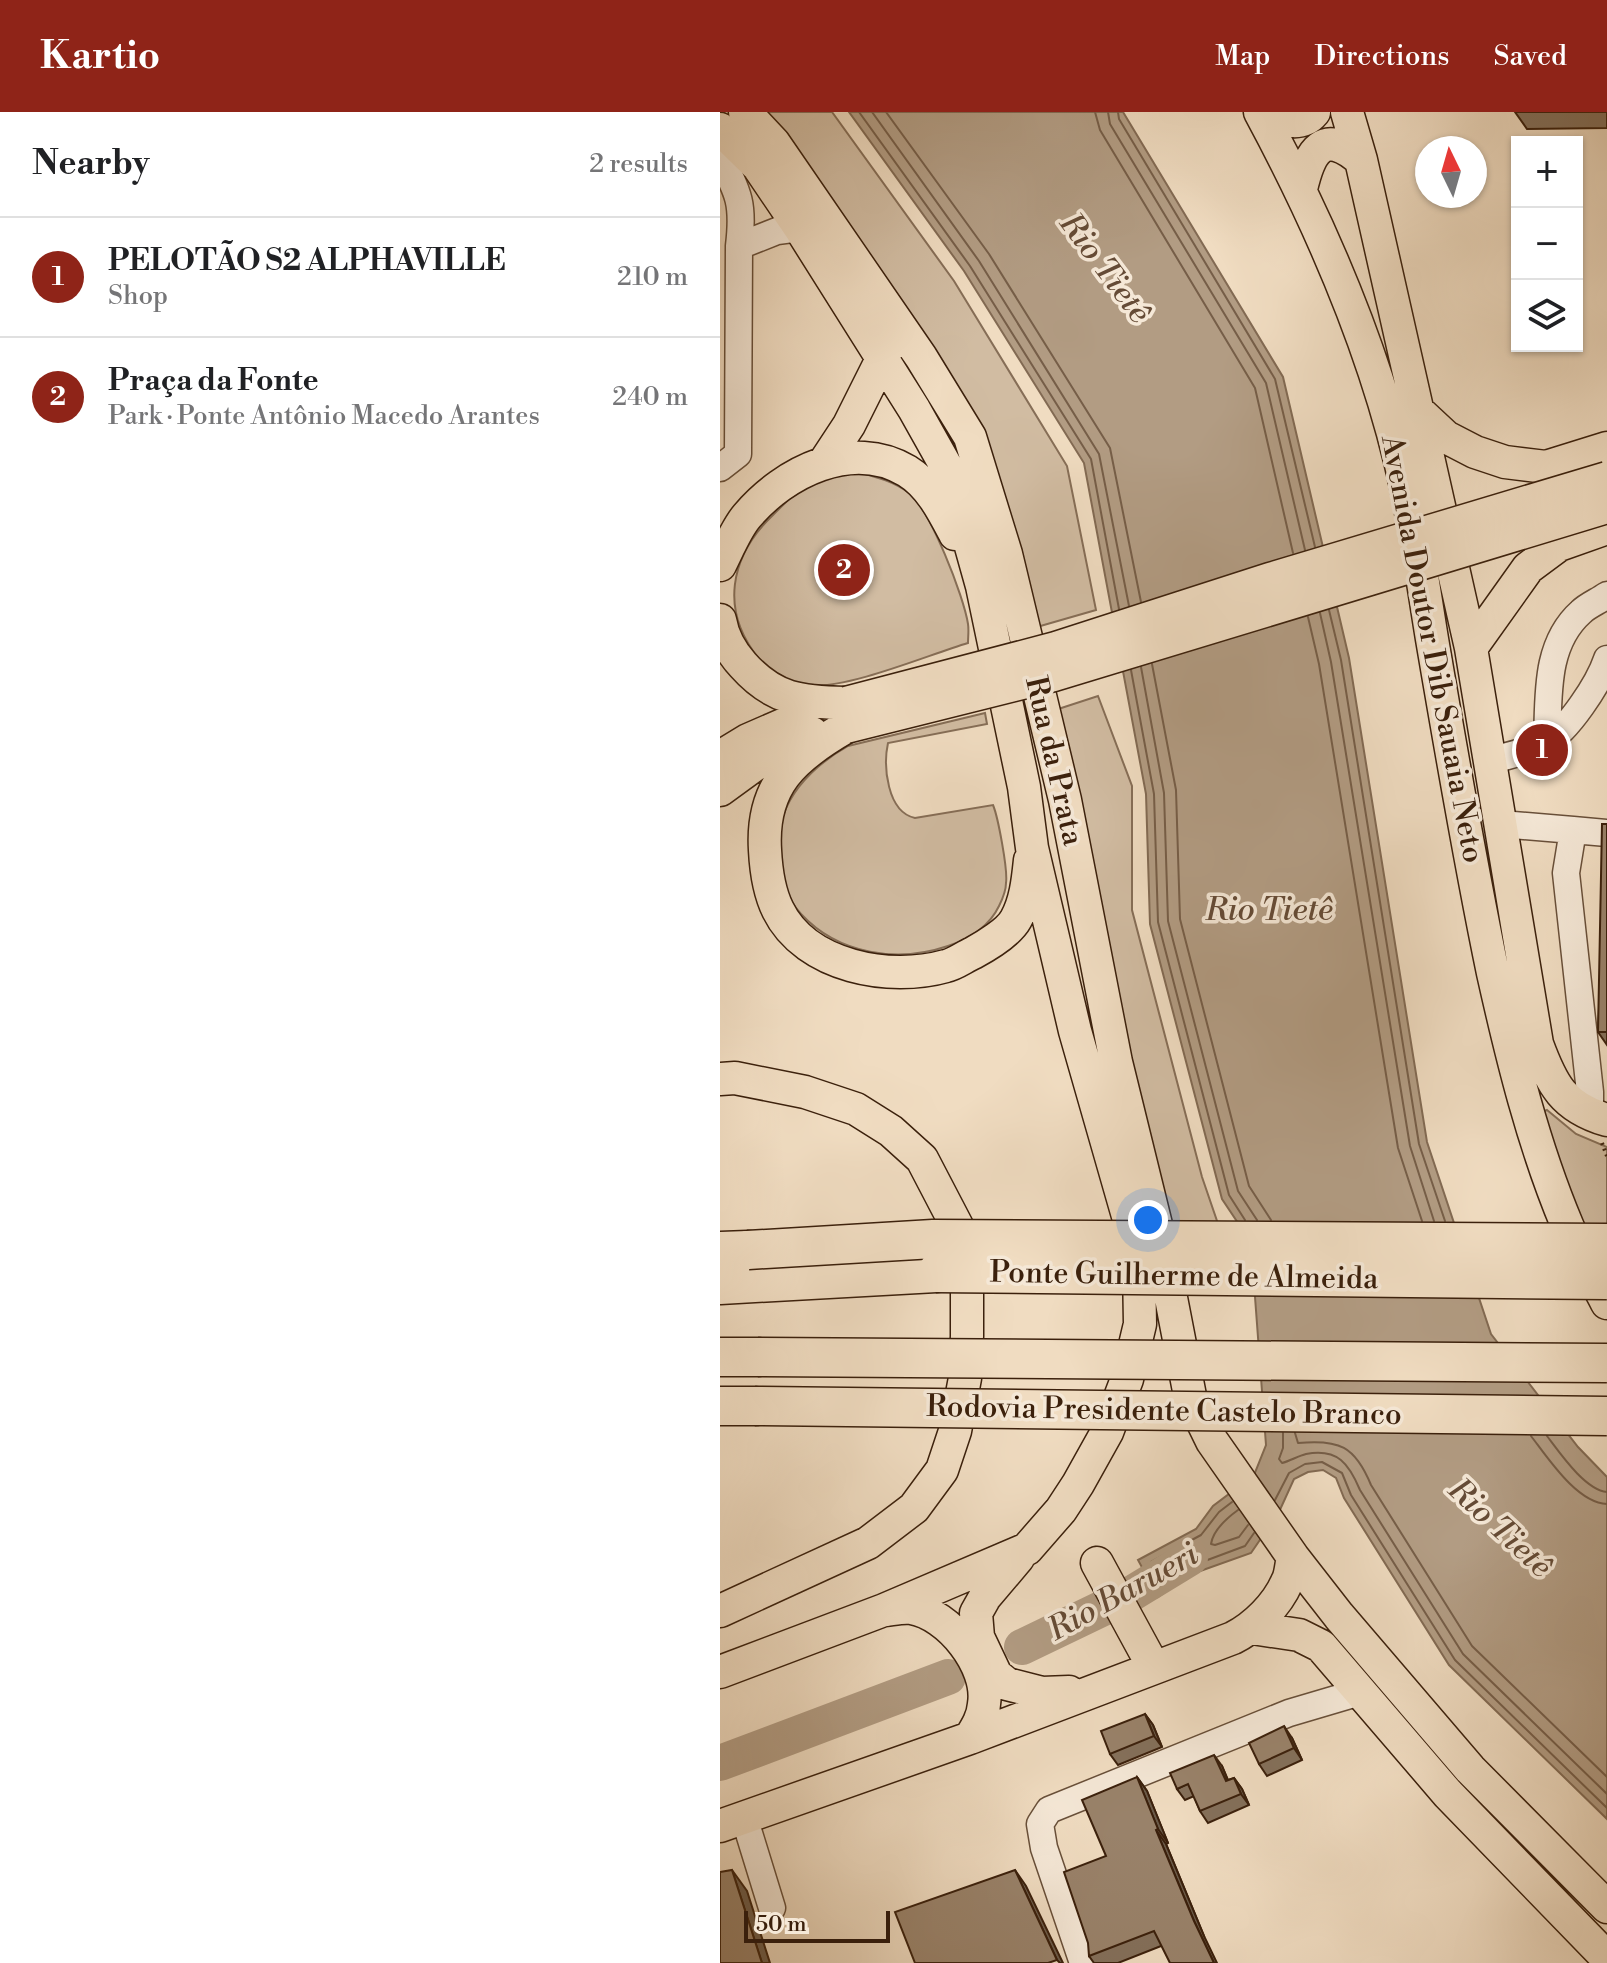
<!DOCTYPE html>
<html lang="en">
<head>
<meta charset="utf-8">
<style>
  body { margin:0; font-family:"Libre Bodoni",serif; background:#f6f6f6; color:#202124 }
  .controls { position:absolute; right:24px; top:24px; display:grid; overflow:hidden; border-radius:0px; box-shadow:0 2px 6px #0004 }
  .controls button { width:72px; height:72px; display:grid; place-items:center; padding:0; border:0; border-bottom:2px solid #e0e0e0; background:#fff; color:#202124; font:40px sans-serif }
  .compass { position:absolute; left:695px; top:24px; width:72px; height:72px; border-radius:50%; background:#fff; box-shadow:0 2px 6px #0004; rotate:355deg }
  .scale { position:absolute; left:24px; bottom:20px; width:146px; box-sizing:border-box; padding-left:8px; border:4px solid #3b200c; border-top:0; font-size:22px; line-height:28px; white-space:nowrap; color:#3b200c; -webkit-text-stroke:6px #f5e8d7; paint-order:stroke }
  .you { position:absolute; left:428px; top:1108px; width:28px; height:28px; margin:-20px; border:6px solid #fff; border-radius:50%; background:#1a73e8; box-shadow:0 0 0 12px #1a73e833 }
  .badge { display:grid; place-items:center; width:52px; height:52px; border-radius:50%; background:#8f2418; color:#fff; font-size:26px; font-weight:700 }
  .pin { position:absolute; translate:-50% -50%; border:4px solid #fff; box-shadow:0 2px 8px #0006 }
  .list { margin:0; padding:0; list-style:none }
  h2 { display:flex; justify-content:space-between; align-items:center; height:104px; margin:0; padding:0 32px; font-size:34px }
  h2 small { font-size:26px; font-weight:400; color:#757577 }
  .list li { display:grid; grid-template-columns:52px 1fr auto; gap:24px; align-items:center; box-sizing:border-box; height:120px; padding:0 32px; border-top:2px solid #e0e0e0 }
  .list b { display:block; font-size:30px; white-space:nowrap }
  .list p { margin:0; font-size:26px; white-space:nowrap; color:#757577 }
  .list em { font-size:26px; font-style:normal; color:#757577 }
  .icon { flex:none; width:44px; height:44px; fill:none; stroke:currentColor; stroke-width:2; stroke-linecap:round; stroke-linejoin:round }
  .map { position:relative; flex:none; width:887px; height:1851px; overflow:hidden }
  header { display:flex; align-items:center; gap:48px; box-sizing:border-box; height:112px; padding:0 40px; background:#8f2418; color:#fff }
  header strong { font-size:38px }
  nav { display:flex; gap:44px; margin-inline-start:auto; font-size:28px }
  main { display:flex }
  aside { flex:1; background:#fff }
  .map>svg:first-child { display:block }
  .green { fill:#d1bca2; stroke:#866e57; stroke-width:2 }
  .water { fill:#b29c83; stroke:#826a53; stroke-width:2 }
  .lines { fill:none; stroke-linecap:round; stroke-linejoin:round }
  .shore { stroke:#765e48; stroke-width:2 }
  .river { stroke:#b29c83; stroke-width:36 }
  .minor-casing { stroke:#684f39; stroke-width:29 }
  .major-casing { stroke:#3b200c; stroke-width:35 }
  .highway-casing { stroke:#3b200c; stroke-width:41 }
  .path { stroke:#3b200c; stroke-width:4; stroke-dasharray:2 4; stroke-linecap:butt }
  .minor { stroke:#f5e8d7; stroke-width:26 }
  .major { stroke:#f0dcc1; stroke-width:32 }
  .highway { stroke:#f0dcc1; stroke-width:38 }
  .major-bridge-casing { stroke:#3b200c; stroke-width:35; stroke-linecap:butt }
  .highway-bridge-casing { stroke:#3b200c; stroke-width:41; stroke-linecap:butt }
  .major-bridge { stroke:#f0dcc1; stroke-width:32 }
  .highway-bridge { stroke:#f0dcc1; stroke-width:38 }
  .wall { fill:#84705b; stroke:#3b200c; stroke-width:2 }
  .shaded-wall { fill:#6b5b4a; stroke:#3b200c; stroke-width:2 }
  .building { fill:#99826a; stroke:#3b200c; stroke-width:2 }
  .labels { text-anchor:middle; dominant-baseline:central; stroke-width:7; stroke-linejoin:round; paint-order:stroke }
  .street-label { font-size:30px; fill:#3b200c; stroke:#f5e8d7 }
  .water-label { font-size:32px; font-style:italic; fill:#654b36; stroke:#f5e8d7 }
</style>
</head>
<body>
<header>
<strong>Kartio</strong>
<nav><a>Map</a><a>Directions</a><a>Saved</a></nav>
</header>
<main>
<aside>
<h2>Nearby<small>2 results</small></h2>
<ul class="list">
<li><span class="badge">1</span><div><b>PELOTÃO S2 ALPHAVILLE</b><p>Shop</p></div><em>210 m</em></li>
<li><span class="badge">2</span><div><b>Praça da Fonte</b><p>Park · Ponte Antônio Macedo Arantes</p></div><em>240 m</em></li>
</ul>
</aside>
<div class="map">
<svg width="887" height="1851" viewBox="0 0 887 1851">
  <rect width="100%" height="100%" fill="#f0dcc1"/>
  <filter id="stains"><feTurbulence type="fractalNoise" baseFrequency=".0025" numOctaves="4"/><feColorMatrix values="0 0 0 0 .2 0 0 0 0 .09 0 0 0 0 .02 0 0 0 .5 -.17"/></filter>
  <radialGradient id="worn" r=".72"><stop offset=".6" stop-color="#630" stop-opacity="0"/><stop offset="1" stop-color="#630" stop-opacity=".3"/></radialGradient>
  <path class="green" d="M41 0H112L234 169 347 354 376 498 317 515 268 333Z
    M137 360C156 365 173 369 189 381 210 397 244 485 248 512 249 518 248 525 248 531 205 544 133 575 90 574 69 574 52 563 39 547 0 499 9 445 53 403 64 392 76 379 90 372 105 365 121 362 137 360Z
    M378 584 412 674V798L482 1065 509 1144 451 1142 323 602Z
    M265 601 267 612 168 631C163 654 167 700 195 706L273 693C278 705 288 758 286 771 286 778 282 788 279 794 269 815 249 827 228 834 178 851 119 843 81 802 64 784 61 758 59 734 57 689 91 655 128 634Z
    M827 998 856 1022 887 1035V1131L872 1121 859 1105 822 1000Z"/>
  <path class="water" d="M129 0H403L563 265 629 546 707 1030 771 1222 858 1335 887 1365V1707L729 1553 624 1386 616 1366 603 1358 588 1360 574 1367 559 1400 531 1441 469 1463 438 1485 418 1448 476 1417 493 1394 534 1363 546 1333 533 1158 522 1117 502 1087 430 812 426 682 364 351 244 159Z"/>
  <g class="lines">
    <path class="shore" d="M139 0 250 154 371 347 399 497
      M152 0 259 149 379 342 409 494
      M166 0 269 142 390 336 421 490
      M375 0 380 18 535 276 573 441
      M388 0 390 12 546 271 585 438
      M398 0 399 7 555 267 595 435
      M609 498 621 548 699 1032 725 1109
      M600 501 611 550 690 1034 714 1109
      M588 505 599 552 678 1036 702 1109
      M432 552 456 678 460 807 529 1074 551 1108
      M421 555 444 681 448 809 518 1079 537 1108
      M411 558 434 682 438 810 509 1083 525 1108
      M563 1321V1336L559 1347 562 1351C570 1349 578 1344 586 1342 618 1336 629 1352 640 1378L743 1542 887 1682
      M575 1321 578 1331C619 1327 635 1334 651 1373L752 1534 887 1665
      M811 1324C828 1346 857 1391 887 1392
      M827 1324C840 1341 865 1378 887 1380
      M555 1388 569 1361 585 1352 602 1350 622 1361 631 1383 735 1548 887 1696
      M512 1390 499 1400 481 1423 431 1450 430 1455 438 1470 443 1471 466 1456 525 1434 534 1421
      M518 1398C507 1406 493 1418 491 1432L495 1433 519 1425 528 1413"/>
    <path class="river" d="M302 1535 406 1485 470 1446
      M0 1651 228 1565"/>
    <g class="minor-casing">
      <path id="minor" d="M0 45C19 82 24 92 19 134L18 342 0 356
        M19 134 57 119 80 116
        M827 630C829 586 824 533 861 500 868 493 879 489 887 483
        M772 648C790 643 808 640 825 631 848 619 879 571 887 547
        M781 712 853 718
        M870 1003V980L846 761 853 718 887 721
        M24 1705 52 1796
        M363 1851 324 1736 320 1712 329 1698 569 1601 640 1580"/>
    </g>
    <g class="major-casing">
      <path id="major" d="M25 0 54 31 201 245 250 325 286 442 345 688 396 950 440 1129 470 1284 492 1329 573 1445 619 1504 750 1657 887 1795
        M540 0C604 119 659 247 687 379 697 428 704 478 712 527 731 639 750 750 773 861 792 946 813 1032 847 1113 858 1140 874 1165 887 1191
        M627 0 641 48 751 536 817 932C832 973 843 995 887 1008
        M541 1C559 6 580 17 594 0
        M0 17 38 54 80 116 194 297 231 363 262 474 304 675 312 736 355 919 414 1125 419 1154 420 1212 407 1267 387 1320 358 1372 341 1398 307 1437 164 1498 0 1560
        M581 77C590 39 603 15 641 48
        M697 298 726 325 755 340 785 350 826 355 887 336
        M104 351 129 313 170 231
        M0 453C8 437 16 417 27 404 64 360 132 326 187 359 210 373 223 399 235 422
        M0 508C3 526 11 540 23 553 54 588 81 590 126 591
        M751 536 808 456 839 433 887 416
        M126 615C74 645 41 673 45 738 46 758 49 780 58 798 86 855 170 870 226 854 235 852 244 845 253 841 266 834 289 820 296 807 306 789 308 767 310 748
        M0 645 28 628 81 605
        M0 678 44 646 92 621
        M0 967 15 966 85 980 136 997 171 1019 202 1047 239 1118 247 1174V1224L245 1266 235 1319 222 1358 194 1396 148 1431 0 1499
        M298 1446 265 1485 256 1501 258 1525 276 1563 287 1572 322 1581 349 1580
        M377 1451 433 1554
        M166 1498C174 1497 184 1495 191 1496 229 1502 270 1554 264 1592 263 1605 257 1615 250 1626
        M532 1516 579 1523 601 1534 728 1682 887 1846
        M0 1714 250 1626 513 1526C535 1515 557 1493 567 1470 571 1463 571 1453 573 1445"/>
    </g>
    <g class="highway-casing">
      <path id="highway" d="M0 1139 28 1138
        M0 1173 216 1161
        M0 1245H38
        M0 1294H35"/>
    </g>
    <path class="path" d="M882 1031 887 1044"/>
    <use href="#minor" class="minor"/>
    <use href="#major" class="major"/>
    <use href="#highway" class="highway"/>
    <g class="major-bridge-casing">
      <path id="major-bridge" d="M126 591 336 536 550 467 887 366
        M126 615 334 563 887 395"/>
    </g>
    <g class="highway-bridge-casing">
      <path id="highway-bridge" d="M28 1138 213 1127 887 1131
        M216 1161 887 1168
        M38 1245 887 1251
        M35 1294 887 1304"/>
    </g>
    <use href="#major-bridge" class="major-bridge"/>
    <use href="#highway-bridge" class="highway-bridge"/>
  </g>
  <path class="wall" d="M795 0H887V16L807 17Z
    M887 712V933L878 920Z
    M425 1602 433 1613 442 1635 398 1653 390 1642Z
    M572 1626 582 1648 547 1664 539 1652Z
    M502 1654 508 1668 514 1666 522 1677 529 1693 488 1711 480 1699 474 1684 465 1688 457 1677Z
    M417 1665 427 1679 448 1731 446 1732 484 1824 441 1834 398 1851H374L369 1844Z"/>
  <path class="shaded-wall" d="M425 1602 433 1613 442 1635 434 1624Z
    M564 1614 572 1626 582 1648 574 1636Z
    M494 1643 502 1654 513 1681 506 1669Z
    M417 1665 427 1679 448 1731 438 1717Z
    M514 1666 522 1677 529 1693 521 1682Z
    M436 1718 446 1732 484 1824 497 1851H494L474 1809Z
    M12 1758 27 1779 50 1851H42Z
    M295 1758 306 1774 343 1851H340L337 1848Z"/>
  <path class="building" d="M882 712H887V920H878Z
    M425 1602 434 1624 390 1642 381 1619Z
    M564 1614 574 1636 539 1652 529 1631Z
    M494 1643 506 1669 514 1666 521 1682 480 1699 468 1672 457 1677 450 1661Z
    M417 1665 438 1717 436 1718 474 1809 494 1851H450L434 1819 369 1844 368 1831 344 1760 386 1744 362 1688Z
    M12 1758 42 1851H0V1760Z
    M295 1758 337 1848 328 1851H195L175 1800Z"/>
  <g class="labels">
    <g class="street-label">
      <text transform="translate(712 537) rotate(79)">Avenida Doutor Dib Sauaia Neto</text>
      <text transform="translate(334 649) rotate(77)">Rua da Prata</text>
      <text transform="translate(464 1164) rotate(1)">Ponte Guilherme de Almeida</text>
      <text transform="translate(444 1299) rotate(1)">Rodovia Presidente Castelo Branco</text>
    </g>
    <g class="water-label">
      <text transform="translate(385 156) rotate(53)">Rio Tietê</text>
      <text x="549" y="798">Rio Tietê</text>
      <text transform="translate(780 1416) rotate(43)">Rio Tietê</text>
      <text transform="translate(403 1480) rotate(-29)">Rio Barueri</text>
    </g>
  </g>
  <rect width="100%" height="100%" filter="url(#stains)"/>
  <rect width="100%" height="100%" fill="url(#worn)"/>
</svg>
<div class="controls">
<button>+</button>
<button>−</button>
<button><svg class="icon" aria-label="layers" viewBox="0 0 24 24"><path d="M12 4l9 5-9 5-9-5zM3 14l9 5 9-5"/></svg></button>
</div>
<svg class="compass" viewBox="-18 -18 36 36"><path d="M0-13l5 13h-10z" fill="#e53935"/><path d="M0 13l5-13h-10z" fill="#757577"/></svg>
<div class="scale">50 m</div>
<div class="you"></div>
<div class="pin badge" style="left:822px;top:638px">1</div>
<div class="pin badge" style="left:124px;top:458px">2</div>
</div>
</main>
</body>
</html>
